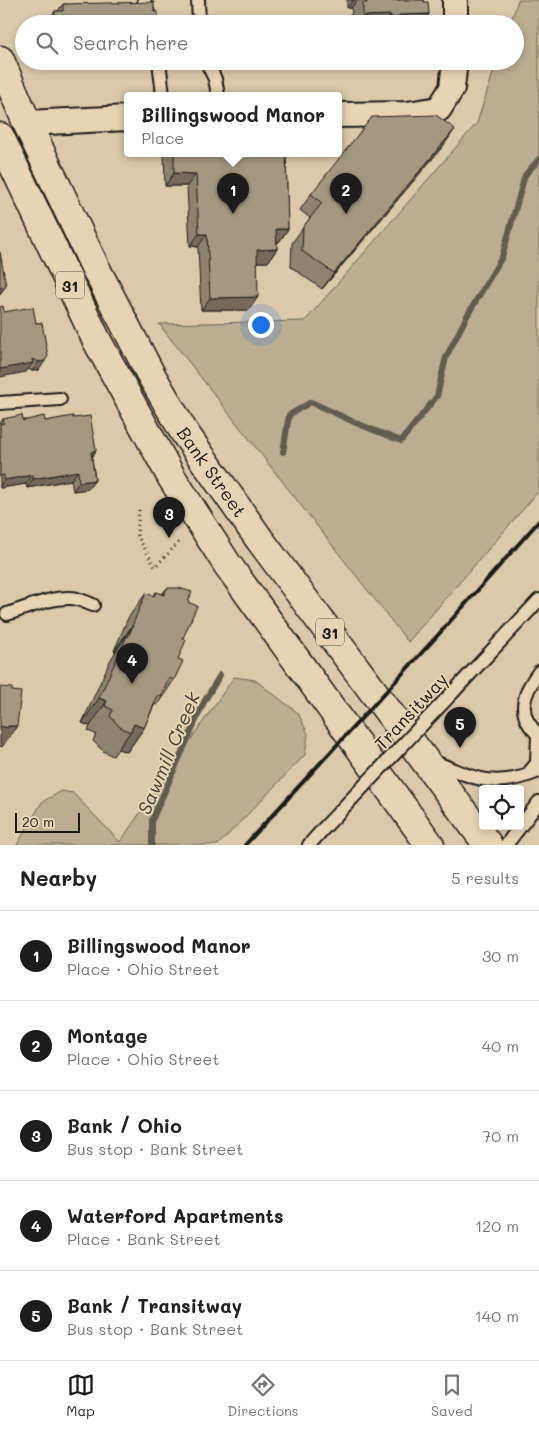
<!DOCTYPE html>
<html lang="en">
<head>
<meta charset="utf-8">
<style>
  body { margin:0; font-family:Mali,sans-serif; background:#f2f2f2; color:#222 }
  .controls { position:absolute; right:15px; bottom:15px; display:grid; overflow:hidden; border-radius:5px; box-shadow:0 2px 8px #0003 }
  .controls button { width:45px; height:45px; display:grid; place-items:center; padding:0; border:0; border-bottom:1px solid #e0e0e0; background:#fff; color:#222; font:25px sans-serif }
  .scale { position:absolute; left:15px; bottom:12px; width:65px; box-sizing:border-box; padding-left:5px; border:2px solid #1c1c1c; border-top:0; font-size:14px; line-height:18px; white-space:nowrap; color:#1c1c1c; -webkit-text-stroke:4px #e7d4b2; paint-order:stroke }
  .you { position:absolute; left:260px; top:324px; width:18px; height:18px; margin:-12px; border:4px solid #fff; border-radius:50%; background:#1a73e8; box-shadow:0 0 0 8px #1a73e833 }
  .badge { display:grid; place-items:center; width:32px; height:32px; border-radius:50%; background:#1c1c1c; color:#fff; font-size:16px; font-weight:700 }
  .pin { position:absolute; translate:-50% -41px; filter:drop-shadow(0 1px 2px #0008) }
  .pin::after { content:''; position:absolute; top:26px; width:18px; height:15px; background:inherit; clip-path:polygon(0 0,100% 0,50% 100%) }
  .popup { position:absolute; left:124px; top:92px; width:218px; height:65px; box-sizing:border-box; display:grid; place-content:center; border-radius:5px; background:#fff; filter:drop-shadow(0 1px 4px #0005); font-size:16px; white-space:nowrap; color:#767676 }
  .popup b { font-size:19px; color:#222 }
  .popup::after { content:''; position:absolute; left:50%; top:100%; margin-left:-10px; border:10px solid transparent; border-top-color:#fff }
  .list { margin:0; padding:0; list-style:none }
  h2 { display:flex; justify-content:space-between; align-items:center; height:65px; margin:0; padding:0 20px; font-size:21px }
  h2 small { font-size:16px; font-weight:400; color:#767676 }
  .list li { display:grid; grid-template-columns:32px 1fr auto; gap:15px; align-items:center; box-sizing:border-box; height:90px; padding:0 20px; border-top:1px solid #e0e0e0 }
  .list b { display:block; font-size:19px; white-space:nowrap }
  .list p { margin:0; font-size:16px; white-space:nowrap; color:#767676 }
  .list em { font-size:16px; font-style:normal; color:#767676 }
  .icon { flex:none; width:28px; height:28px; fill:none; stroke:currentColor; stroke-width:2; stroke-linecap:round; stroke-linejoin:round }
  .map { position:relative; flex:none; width:539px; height:845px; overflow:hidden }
  .search { position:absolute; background:#fff; box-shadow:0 2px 8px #0003; left:15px; right:15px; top:15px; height:55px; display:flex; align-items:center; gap:12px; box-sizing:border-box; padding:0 18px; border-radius:28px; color:#767676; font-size:19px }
  .sheet { height:515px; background:#fff }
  nav { display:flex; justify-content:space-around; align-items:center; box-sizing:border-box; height:70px; border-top:1px solid #e0e0e0; background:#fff; font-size:14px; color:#767676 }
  nav a { display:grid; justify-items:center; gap:2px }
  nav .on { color:#1c1c1c }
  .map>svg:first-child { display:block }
  .green { fill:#bbac92; stroke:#6c6457 }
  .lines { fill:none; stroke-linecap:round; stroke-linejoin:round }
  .stream { stroke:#615b4f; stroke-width:6 }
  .lane-casing { stroke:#1c1c1c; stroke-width:16 }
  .street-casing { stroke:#1c1c1c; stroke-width:28 }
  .primary-casing { stroke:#1c1c1c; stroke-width:31 }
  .path { stroke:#1c1c1c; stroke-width:3; stroke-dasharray:1 4; stroke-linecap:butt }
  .lane { stroke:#e7d4b2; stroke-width:12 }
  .street { stroke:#e7d4b2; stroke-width:24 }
  .primary { stroke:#e7d4b2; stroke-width:28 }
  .rail { stroke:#1c1c1c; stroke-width:4 }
  .lane-bridge-casing { stroke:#1c1c1c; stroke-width:16; stroke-linecap:butt }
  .lane-bridge { stroke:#e7d4b2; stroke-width:12 }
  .wall { fill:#8e836f; stroke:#1c1c1c }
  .shaded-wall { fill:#746a5a; stroke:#1c1c1c }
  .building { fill:#a59881; stroke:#1c1c1c }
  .labels { text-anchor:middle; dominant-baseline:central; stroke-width:4; stroke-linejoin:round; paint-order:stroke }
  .shield { fill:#e7d4b2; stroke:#595349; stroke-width:1 }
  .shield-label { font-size:16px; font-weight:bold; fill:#1c1c1c }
  .street-label { font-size:18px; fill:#1c1c1c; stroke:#e7d4b2 }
  .water-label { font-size:19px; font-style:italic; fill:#44413a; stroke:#e7d4b2 }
</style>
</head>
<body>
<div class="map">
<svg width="539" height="845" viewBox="0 0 539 845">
  <rect width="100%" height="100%" fill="#dbc9a9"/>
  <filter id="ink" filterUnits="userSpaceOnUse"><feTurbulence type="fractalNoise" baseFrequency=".02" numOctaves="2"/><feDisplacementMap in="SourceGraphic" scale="10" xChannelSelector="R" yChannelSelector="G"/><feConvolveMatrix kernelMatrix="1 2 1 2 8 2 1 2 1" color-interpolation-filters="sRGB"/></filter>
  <g filter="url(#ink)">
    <path class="green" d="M518 0H539V491L408 642 159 324 305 321 477 123 497 61H515V24H510Z
      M234 677 255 680 298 713 308 734 305 755 218 845H17L42 802 62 791 73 793 120 842Z"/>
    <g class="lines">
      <path class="stream" d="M283 452 289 415 311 402 356 423 401 441 437 396 446 357 467 316 502 257 525 175 539 159
        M152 845V820L204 702 220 675"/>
      <g class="lane-casing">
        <path id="lane" d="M144 0 151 24
          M198 0 199 24
          M159 61 163 95
          M206 61 215 79 218 95
          M0 403 60 399
          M7 614C27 608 50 597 71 598 78 598 87 603 93 605
          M539 672C523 693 515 715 539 735
          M454 691 539 600
          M432 761C474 778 494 790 539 771
          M527 775 537 763 538 734
          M309 845 324 828
          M506 845 539 802"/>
      </g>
      <g class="street-casing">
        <path id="street" d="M455 0V24
          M338 115 407 114 439 109 452 88 455 61
          M27 123 128 118"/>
      </g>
      <g class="primary-casing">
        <g id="primary">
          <path id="s1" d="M0 60 27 123 95 267 150 373 184 432 260 540 488 845"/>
          <path d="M0 137 96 339 172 478 227 564 430 845"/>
        </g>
      </g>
      <path class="path" d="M139 510 137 535 155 567 181 540"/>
      <use href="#lane" class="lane"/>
      <use href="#street" class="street"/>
      <use href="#primary" class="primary"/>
      <path class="rail" d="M245 845 438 635 539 521"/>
      <g class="lane-bridge-casing">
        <path id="lane-bridge" d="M324 828 454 691"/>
      </g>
      <use href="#lane-bridge" class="lane-bridge"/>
    </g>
    <path class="wall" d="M347 0H424L429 14 422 24H348L350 22 349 16 352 13 351 8H347Z
      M63 4 154 12 158 24H46L55 11H58Z
      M49 61H143L139 66 50 68Z
      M444 145 322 289 291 267 292 243 310 218 300 210 311 194Z
      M164 153H286L288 229 279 242H277V249L268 262H257L249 310H201L198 247 190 246 187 186H165Z
      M4 312 36 323H42L39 370 32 371 28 369 26 372Z
      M73 418 96 450 92 458 95 480 88 489 73 491 71 480 27 488 26 484 0 488V423L3 419 45 421Z
      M167 588 188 602 183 638 178 659 174 680 157 705 155 704 152 710 144 728 127 752 118 749 113 756 103 751 93 741 96 734 88 731 90 726 82 723 110 661 116 651H114L128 618 146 593 153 596 156 592 162 594Z"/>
    <path class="shaded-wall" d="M353 0H357L351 8H347Z
      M429 14 422 24H387L391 18 399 15Z
      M391 15 384 24H358L363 16Z
      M54 61H143L139 66 50 68Z
      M455 129 444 145 322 289 334 273Z
      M174 173 196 174 187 186H165Z
      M276 229H288L279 242H267Z
      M199 234H207L198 247 190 246Z
      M277 249 268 262H248L257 250Z
      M6 286 0 294V287Z
      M258 297 249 310H201L210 298Z
      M45 361 39 370 32 371 39 362Z
      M33 363 26 372 0 377V369Z
      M96 450 90 460 91 452Z
      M78 471 71 480 27 488 33 479Z
      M33 475 26 484 0 488V486L4 480Z
      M95 480 88 489 73 491 79 482Z
      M132 626H133L116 651H114Z
      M99 698 107 701 90 726 82 723Z
      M134 724 144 728 127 752 118 749 130 732Z
      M0 726H17L2 747 0 746Z"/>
    <path class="building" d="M367 0H424V2H428L429 14 399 15V18H391V15L363 16V3H367Z
      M154 2V12H158V24H55V11H63V4Z
      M436 115 455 129 334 273 302 251 303 227 322 203 311 194 372 117Z
      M174 153H286L288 229H276L277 249 257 250 258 297 210 298 207 234H199L196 174 174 173Z
      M0 252 6 286 0 287Z
      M3 306 4 312 33 307 36 323H42L48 356 45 361 39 362 32 359 33 363 0 369V307Z
      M22 415 23 421 44 416 45 421 73 416V418L90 416 96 450 91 452 95 480 79 482 78 471 33 479V475L4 480V475L0 476V424L4 423 3 419Z
      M167 588H179L192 592 188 602 197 606 183 638 186 640 178 659 183 661 174 680 169 678 161 697 158 695 144 728 134 724 130 732 120 727 110 716 113 710 105 706 107 701 99 698 127 636 128 637 133 626H132L146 593 154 596 156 592 164 595Z
      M0 687 12 688V691L21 692 17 726H8V728L0 726Z"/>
  </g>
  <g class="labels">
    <g class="shield">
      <rect x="56" y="271.5" width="28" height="27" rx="4"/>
      <rect x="316" y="618.5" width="28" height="27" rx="4"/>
    </g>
    <g class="shield-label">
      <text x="70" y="285">31</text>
      <text x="330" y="632">31</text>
    </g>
    <g class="street-label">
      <text stroke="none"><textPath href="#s1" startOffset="464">Bank Street</textPath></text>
      <text transform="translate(411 711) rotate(-47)">Transitway</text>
    </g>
    <g class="water-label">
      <text transform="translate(168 753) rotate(-67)">Sawmill Creek</text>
    </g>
  </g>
</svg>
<div class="controls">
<button><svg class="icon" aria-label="locate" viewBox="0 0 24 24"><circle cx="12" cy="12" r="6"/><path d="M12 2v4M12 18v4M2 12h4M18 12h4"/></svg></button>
</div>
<div class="scale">20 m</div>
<div class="you"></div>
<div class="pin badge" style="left:233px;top:214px">1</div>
<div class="popup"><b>Billingswood Manor</b>Place</div>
<div class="pin badge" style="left:346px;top:214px">2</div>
<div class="pin badge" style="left:169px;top:538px">3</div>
<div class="pin badge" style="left:132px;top:684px">4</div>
<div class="pin badge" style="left:460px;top:748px">5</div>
<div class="search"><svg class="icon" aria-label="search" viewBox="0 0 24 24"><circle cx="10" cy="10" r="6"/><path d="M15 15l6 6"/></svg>Search here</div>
</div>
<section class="sheet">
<h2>Nearby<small>5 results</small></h2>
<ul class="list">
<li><span class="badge">1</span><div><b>Billingswood Manor</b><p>Place · Ohio Street</p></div><em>30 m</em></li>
<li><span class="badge">2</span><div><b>Montage</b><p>Place · Ohio Street</p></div><em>40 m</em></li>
<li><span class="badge">3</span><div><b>Bank / Ohio</b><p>Bus stop · Bank Street</p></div><em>70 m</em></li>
<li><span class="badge">4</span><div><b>Waterford Apartments</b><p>Place · Bank Street</p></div><em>120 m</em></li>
<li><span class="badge">5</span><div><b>Bank / Transitway</b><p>Bus stop · Bank Street</p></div><em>140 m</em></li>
</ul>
</section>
<nav>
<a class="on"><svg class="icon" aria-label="map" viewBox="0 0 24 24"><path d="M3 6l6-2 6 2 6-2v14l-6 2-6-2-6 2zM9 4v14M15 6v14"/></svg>Map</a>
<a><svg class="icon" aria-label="directions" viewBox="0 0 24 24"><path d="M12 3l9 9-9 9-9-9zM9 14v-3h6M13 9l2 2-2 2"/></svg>Directions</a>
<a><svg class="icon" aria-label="saved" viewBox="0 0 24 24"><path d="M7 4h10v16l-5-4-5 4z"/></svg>Saved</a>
</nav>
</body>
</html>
